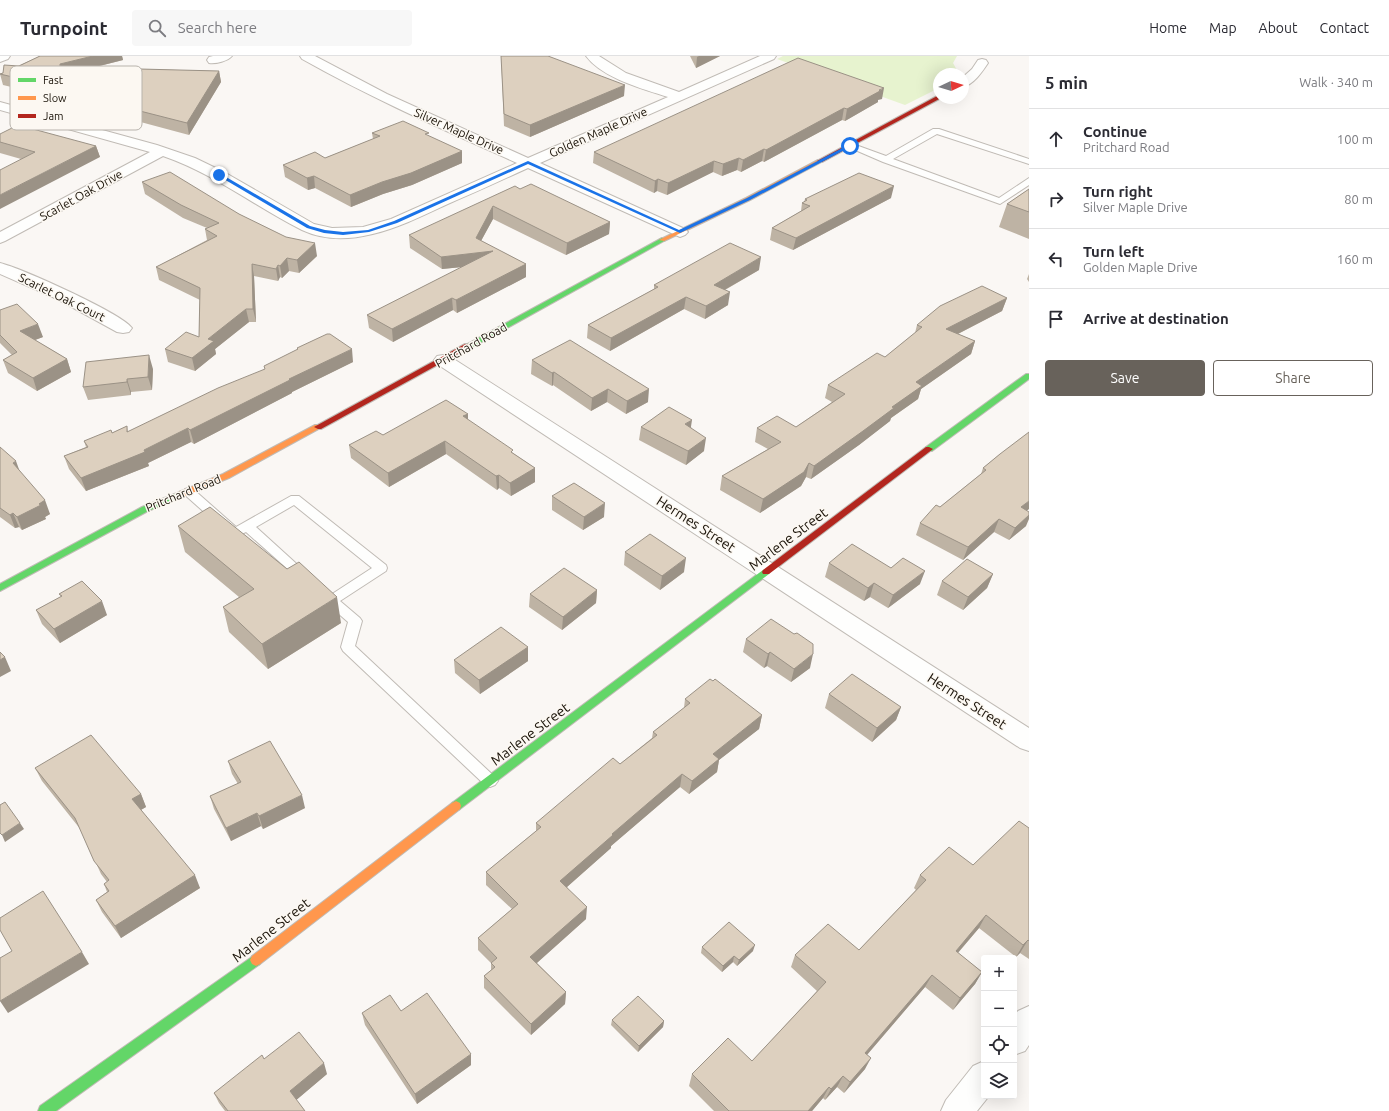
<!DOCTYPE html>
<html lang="en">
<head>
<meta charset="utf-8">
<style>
  body { margin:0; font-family:Ubuntu,sans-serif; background:#f7f7f7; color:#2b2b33 }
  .controls { position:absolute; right:12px; bottom:12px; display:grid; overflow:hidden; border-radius:4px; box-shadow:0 4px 16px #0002 }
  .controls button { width:36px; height:36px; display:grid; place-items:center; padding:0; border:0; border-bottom:1px solid #e1e1e2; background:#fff; color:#2b2b33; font:20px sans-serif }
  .compass { position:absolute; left:933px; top:12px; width:36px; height:36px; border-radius:50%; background:#fff; box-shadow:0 4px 16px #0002; rotate:86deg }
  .stop { position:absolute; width:12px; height:12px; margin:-9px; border:3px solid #1a73e8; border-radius:50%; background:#fff }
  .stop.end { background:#1a73e8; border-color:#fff; box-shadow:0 1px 4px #0008 }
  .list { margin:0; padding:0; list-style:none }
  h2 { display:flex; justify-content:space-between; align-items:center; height:52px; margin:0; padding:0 16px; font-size:17px }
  h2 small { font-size:13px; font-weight:400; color:#7c7c81 }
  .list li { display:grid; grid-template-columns:26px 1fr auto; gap:12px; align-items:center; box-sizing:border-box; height:60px; padding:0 16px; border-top:1px solid #e1e1e2 }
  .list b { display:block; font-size:15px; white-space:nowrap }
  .list p { margin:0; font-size:13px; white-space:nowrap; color:#7c7c81 }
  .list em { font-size:13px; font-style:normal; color:#7c7c81 }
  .actions { display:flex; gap:8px; padding:12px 16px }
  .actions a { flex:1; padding:9px 0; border:1px solid #68625b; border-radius:4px; text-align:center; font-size:14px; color:#68625b }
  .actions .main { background:#68625b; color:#fff }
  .icon { flex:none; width:22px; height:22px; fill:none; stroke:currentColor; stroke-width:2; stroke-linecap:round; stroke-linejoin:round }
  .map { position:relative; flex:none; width:1029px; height:1055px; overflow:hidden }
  header { display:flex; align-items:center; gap:24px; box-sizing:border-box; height:56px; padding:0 20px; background:#fff; border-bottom:1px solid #e1e1e2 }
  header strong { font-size:19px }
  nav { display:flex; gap:22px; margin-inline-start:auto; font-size:14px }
  .search { width:280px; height:36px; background:#f7f7f7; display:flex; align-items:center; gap:10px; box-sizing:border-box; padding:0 14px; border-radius:4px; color:#7c7c81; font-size:15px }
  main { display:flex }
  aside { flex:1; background:#fff }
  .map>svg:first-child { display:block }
  .green { fill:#e7f3cf }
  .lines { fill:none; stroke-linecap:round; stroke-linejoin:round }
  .lane-casing { stroke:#c0bbb5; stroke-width:2 }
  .street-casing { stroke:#c0bbb5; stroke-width:2 }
  .fast-casing { stroke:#c0bbb5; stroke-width:2 }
  .slow-casing { stroke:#c0bbb5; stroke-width:2 }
  .jam-casing { stroke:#c0bbb5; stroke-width:2 }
  .lane { fill:#fefefd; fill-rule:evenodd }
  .street { fill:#fefefd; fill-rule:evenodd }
  .fast { fill:#63d668; fill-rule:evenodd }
  .slow { fill:#ff974d; fill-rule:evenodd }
  .jam { fill:#b3261e; fill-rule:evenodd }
  .wall { fill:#beb3a4 }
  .shaded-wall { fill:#9b9286 }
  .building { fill:#ddd0bf; stroke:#9b9286 }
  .route { fill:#1a73e8 }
  .labels { text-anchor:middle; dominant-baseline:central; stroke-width:3; stroke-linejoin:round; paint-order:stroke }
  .far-street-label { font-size:12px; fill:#191208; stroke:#fcf8f2 }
  .street-label { font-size:14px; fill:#191208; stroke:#fcf8f2 }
  .key { fill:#fcf8f2; stroke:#b8b3ac; stroke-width:1 }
  .key-label { font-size:11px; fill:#191208 }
</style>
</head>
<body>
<header>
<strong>Turnpoint</strong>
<div class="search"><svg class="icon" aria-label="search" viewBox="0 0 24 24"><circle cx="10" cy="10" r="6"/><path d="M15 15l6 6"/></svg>Search here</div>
<nav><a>Home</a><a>Map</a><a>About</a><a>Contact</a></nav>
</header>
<main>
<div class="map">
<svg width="1029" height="1055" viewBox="0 0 1029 1055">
  <rect width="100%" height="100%" fill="#faf7f4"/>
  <path class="green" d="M783 0H957L953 7 959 18H939V32L905 49 777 3Z"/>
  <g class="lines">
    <g class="lane-casing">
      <path id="lane" d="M933 73H939L1029 103V108L937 78 893 103 999 142 1029 122V129L1000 148 883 106 846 90 847 88H853L886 100Z
        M189 432 193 433 236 471 291 440H299L386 509 387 512 386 515 340 545 360 562 362 565 355 590 495 721 498 725 495 729 490 731 485 729 343 595 341 591 348 566 324 545 326 542 372 512 294 449 256 471 311 521 310 524 305 526 300 524 246 476 235 481 231 480 185 439 183 436 185 433Z"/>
    </g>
    <g class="street-casing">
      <path id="street" d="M0 0H10L8 3 0 6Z
        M213 0H232C228 5 216 8 209 7L207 4 209 1Z
        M300 0H315L387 38 528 102 668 41C643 33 602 22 586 0H599L626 17 679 36 760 0H776L774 3 540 107 685 173 688 176 685 179 680 181 528 112C502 124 476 136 450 147 407 167 351 197 302 174 254 150 215 118 163 100L5 185 0 187V176L150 96 0 54V46L157 89 195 102 224 116 314 168 332 172 363 171 391 163 517 107C444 74 371 42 302 3Z
        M982 3 986 4 988 7C982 16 974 28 963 31V21L972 13 978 4Z
        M0 207C21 212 121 257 132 272L129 276 123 277 117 276 57 243 0 218Z
        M443 299 449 300 1029 672V695L1020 692 437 308 434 304 437 300Z
        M1029 950V989L1025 995 1014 999V960L1018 955Z
        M984 1005V1040H989L977 1055H941L946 1044 973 1010Z"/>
    </g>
    <g class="fast-casing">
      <path id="fast" d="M662 182 665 184 664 185 471 292H465L464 290Z
        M1026 318H1029V323L932 395H926L925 393 926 391Z
        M182 435 185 436 186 438 185 440 148 455 0 535V528L142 451Z
        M766 513 770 516 769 518 460 753 456 755 452 753 451 750 452 747 763 514Z
        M256 898 260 900 262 904 260 908 56 1055H38L40 1050Z"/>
    </g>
    <g class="slow-casing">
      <path id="slow" d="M818 104 823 105 750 144 664 185 659 184 746 142Z
        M315 369H318L322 371 229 422 185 440H179L178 438 179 436 223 418Z
        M456 745 460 747 461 750 460 753 260 908 256 910 252 908 250 904 252 900 452 747Z"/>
    </g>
    <g class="jam-casing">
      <path id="jam" d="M939 39V42H941L822 106 817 105Z
        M465 288H471L472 290 321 373H318L314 371Z
        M926 391H929L933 393 769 518H763L762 516 763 514Z"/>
    </g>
    <use href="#lane" class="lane"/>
    <use href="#street" class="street"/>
    <use href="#fast" class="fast"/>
    <use href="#slow" class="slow"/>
    <use href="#jam" class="jam"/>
  </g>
  <path class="wall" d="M40 0H122L123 4 92 12 219 15 221 26 189 79 92 53 91 50 3 29 0 18Z
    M501 0H548L624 40 530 81 504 70Z
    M690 0H720L696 12Z
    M882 43 878 44V46L845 65 842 64 764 106 762 105 741 116 737 114 722 120 713 116 667 139 657 135 654 137 593 107 594 96Z
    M372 77 429 80 462 107 412 129 383 138 351 151 315 132 308 134 285 121 283 109 325 102 373 83Z
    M0 78 96 90 100 101 21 103 0 97Z
    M142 126 239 158 317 200 299 217 289 215 282 222 280 221 278 225 254 220 256 266H249L215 293 216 298 195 315 168 306 165 293 199 281 200 244 159 224 156 211 207 184 205 173 207 172 183 162 145 138Z
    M520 133 610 166 609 178 566 199 493 163 481 185 526 208V221L457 257 453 254 393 286 369 272 367 259 462 211 442 213 410 192 409 179Z
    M1029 133V183L999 171 1007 148Z
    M891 142 793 194 770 184 772 172 801 155 802 147 804 146 805 143Z
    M759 214 725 234 728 249 705 263 684 253 610 295 587 282 588 269 654 233V229Z
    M1029 218V226L1027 223Z
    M1007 242 1002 255 958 278 975 285 971 298 921 333 918 343 891 362 890 365 859 389 811 423 806 421 801 430 760 457 720 434 722 420 768 393 755 386 757 372 796 371 832 346 825 342 828 329 885 301 915 277 917 269Z
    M0 254 43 281 35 284 67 303 71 316 37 335 8 317 3 304 12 299 0 287Z
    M297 292 353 306 292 336V337L194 388 191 386 148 407 149 410 86 435 69 413 64 400 86 391 84 385 112 377 127 370 128 376 265 314 297 294Z
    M532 304 648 346 626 358 607 346 591 355 553 329 552 330 531 318Z
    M153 313 152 334 131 336V339L88 344 83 331Z
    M468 358V364L513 397 535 412V426L511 440 499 432 497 434 446 398 389 431 351 402 349 389 383 379Z
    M641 371H691L704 395 686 409 639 384Z
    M0 391 19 414 50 458 45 461 46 463 22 474 19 471 15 472 0 461Z
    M1000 398 1027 454 1026 470 1009 484 994 476 963 504 916 479 920 467 981 418 983 412Z
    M552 440 604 461 583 474 552 454Z
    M178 470 287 513 341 567 268 613 229 576 223 551 239 541 185 496Z
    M625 496 684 516 660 534 624 509Z
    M829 507 891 512 920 528 888 552 870 541 864 545 825 521Z
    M993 518 987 532 963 554 937 539 942 525Z
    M597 534 596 547 562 574 529 551 530 538Z
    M59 538 107 559 60 587 42 568 36 554 61 541Z
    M746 583 810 612 791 626 767 610 764 612 743 596Z
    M528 591V605L480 638 455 617 454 604Z
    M829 638 901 651 896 664 872 686 825 652Z
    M685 643 762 659 759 673 719 704 717 716 689 738 680 731 611 790V792L567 831 586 863 537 907 566 936 565 948 531 979 484 932V920L491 914V907L478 894V882L512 853 486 829V816L536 775V767L620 708 652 682 653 676 684 652Z
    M228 705 305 752 263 773 261 770 231 785 214 753 210 740 238 728 232 718Z
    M35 712 141 738 146 751 141 754 200 832 121 882 102 856 96 844 107 836 104 828 107 826 101 818 81 774 42 725Z
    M1029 772V903L1020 897 1016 901 979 872 958 897 982 916 975 928 953 954 925 931 867 999 865 1013 844 1037 837 1031 825 1044 823 1042 812 1055H714L689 1030 692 1018 752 1005 817 935 791 911 795 899 859 894 916 834 914 832 920 819 973 809Z
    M702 891 753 895 737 910 733 906 722 916 701 897Z
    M401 955 471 1009 417 1048 365 969 362 957Z
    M612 964 664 965 663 971 638 996 611 969Z
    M264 1003 327 1018 296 1044 305 1055H225L219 1047 214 1037Z"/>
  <path class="shaded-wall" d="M93 0H122L123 4 63 19 60 8Z
    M699 0H720L696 12 697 1Z
    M219 15 221 26 189 79 187 67Z
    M625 29 624 40 530 81V69Z
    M884 32 882 43 878 44V46L845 65 847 53Z
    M844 52 842 64 764 106 766 94Z
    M96 90 100 101 0 153V139Z
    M764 93 762 105 741 116 743 104Z
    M462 95V107L412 129 383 138 351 151 350 139 382 126Z
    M739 102 737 114 722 120 723 108Z
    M714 105 713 116 667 139 668 127Z
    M314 120 315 132 308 134 307 122Z
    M658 123 657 135 654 137 655 125Z
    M894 130 891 142 793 194 796 182Z
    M493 150V163L476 194V182Z
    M610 166 609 178 566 199 567 187Z
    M315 187 317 200 299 217 297 204Z
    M493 195V208L442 213 441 201Z
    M761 201 759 214 712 241 714 229Z
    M287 202 289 215 282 222 280 210Z
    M252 208 254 220 256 266 253 253Z
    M526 208V221L457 257 456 244Z
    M278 209 280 221 278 225 276 213Z
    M730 236 728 249 705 263 706 250Z
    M686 241 684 253 610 295 611 282Z
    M452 242 453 254 393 286 392 273Z
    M1007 242 1002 255 942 286 946 273Z
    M246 253 249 266 215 293 216 298 195 315 192 302 208 283Z
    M38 268 43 281 24 288 20 275Z
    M975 285 971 298 921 333 918 343 891 362 890 365 859 389 811 423 814 410 892 351 916 326Z
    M352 293 353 306 292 336V337L194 388 190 374 289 323Z
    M149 299 153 313 152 334 148 321Z
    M67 303 71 316 37 335 33 322Z
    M554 316 553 329 552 330V317Z
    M127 323 131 336V339L127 326Z
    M608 333 607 346 591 355 592 342Z
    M649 333 648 346 626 358 627 345Z
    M468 358V371L463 360Z
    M692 364 690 377 685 368Z
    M188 372 191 386 148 407 149 410 86 435 81 422 144 394Z
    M706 382 704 395 686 409 688 395Z
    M445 385 446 398 389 431 388 417Z
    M16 405 21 419 13 407Z
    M809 407 806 421 801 430 760 457 763 443Z
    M535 412V426L511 440 510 427Z
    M499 419V432L497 434 496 420Z
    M45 444 50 458 45 461 46 463 22 474 17 461Z
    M1029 445V453L1016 464 1021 451Z
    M605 447 604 461 583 474 584 461Z
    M13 457 19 471 15 472 10 459Z
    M1029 459V463L1026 470 1009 484 1015 472Z
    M999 463 994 476 963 504 968 491Z
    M686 502 684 516 660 534 662 520Z
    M925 515 920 528 888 552 893 539Z
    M993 518 987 532 963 554 968 541Z
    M874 527 870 541 864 545 868 532Z
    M597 534 596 547 562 574 563 561Z
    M337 541 341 567 268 613 262 588Z
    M102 545 107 559 60 587 54 573Z
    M528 591V605L480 638 479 624Z
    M770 596 767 610 764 612 768 598Z
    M813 598 810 612 791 626 794 613Z
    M5 601 11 615 0 621V604Z
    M901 651 896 664 872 686 877 672Z
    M762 659 759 673 719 704 717 716 689 738 692 725 713 698Z
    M682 718 680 731 611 790V792L559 838 560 825 612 778Z
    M141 738 146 751 137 756 132 743Z
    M302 739 305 752 263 773 259 760Z
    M257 757 261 770 231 785 226 772Z
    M20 767 24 773 5 786 2 779Z
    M195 819 200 832 121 882 115 870Z
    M587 851 586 863 530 913V901Z
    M986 859 979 872 949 907 956 895Z
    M1028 884 1020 897 1016 901 1023 889Z
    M755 889 753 895 737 910 739 904Z
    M82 896 89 908 8 957 0 945Z
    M734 900 733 906 722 916 723 910Z
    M982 916 975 928 953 954 960 942Z
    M932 919 925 931 859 1008 865 997Z
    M566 936 565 948 531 979V968Z
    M664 965 663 971 638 996 639 990Z
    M471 998V1009L417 1048 415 1038Z
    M871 1002 865 1013 844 1037 850 1026Z
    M324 1007 327 1018 294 1046 290 1035Z
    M843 1020 837 1031 825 1044 831 1033Z
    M829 1031 823 1042 812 1055H808Z"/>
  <path class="building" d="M40 0H93L60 8V11L219 15 187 67 89 42 93 40 0 18 3 17 4 9 19 10Z
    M501 0H548L625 29 530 69 504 58Z
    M798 2 884 32 879 34 880 35 847 53 844 52 766 94 764 93 743 104 739 102 723 108 714 105 668 127 658 123 655 125 594 96Z
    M403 65 429 77 425 78 462 95 411 117 382 126 350 139 314 120 307 122 283 109 315 96 325 102 380 80 372 77Z
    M18 69 96 90 0 139V114L35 96 0 86V78Z
    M170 116 239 158 286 181 315 187 297 204 287 202 280 210 278 209 276 213 252 208 253 253H246L208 283 214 285 192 302 165 293 186 276 199 281 200 232 156 211 217 180 205 173 219 167 181 149 142 126Z
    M859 117 894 130 796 182 772 172 810 150 802 147 807 144 805 143Z
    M531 128 610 166 567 187 493 150 476 182 526 208 456 244 452 242 392 273 367 259 493 195 441 201 409 179 515 130 520 133Z
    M1029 133V156L1007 148Z
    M730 187 761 201 714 229 730 236 706 250 686 241 611 282 588 269 658 231 654 229Z
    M982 230 1007 242 946 273 975 285 916 326 922 330 892 351 894 352 863 375 814 410 809 407 804 416 763 443 722 420 781 386 757 372 777 360 796 371 845 338 828 329 877 297 885 301 922 271 917 269 940 250Z
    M17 248 38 268 20 275 67 303 33 322 3 304 17 296 0 279V254Z
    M327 278H330L352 293 289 323 290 324 190 374 188 372 144 394 145 396 81 422 64 400 88 391 84 385 111 374 112 377 127 370V376L218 332 265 313 264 310 298 293 297 292Z
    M570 284 649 333 627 345 608 333 592 342 554 316 552 317 532 304Z
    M149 299 148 321 127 323V326L83 331 86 306Z
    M446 344 468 358 463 360 513 394 511 396 535 412 510 427 499 419 496 420 445 385 388 417 349 389 376 375 383 379Z
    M669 351 692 364 685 368 706 382 688 395 641 371Z
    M1029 376V445L1021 451 1029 456V459L1015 472 999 463 968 491 920 467 936 449 940 451 986 414 983 412 1000 398Z
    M0 391 16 405 13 407 45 444 39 448 41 449 17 461 13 457 10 459 0 452Z
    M574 427 605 447 584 461 552 440Z
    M210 451 287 513 299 506 337 541 262 588 223 551 254 533 178 470Z
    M650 478 686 502 662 520 625 496Z
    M852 488 891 512 903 502 925 515 893 539 874 527 868 532 829 507Z
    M967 503 993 518 968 541 942 525Z
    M564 512 597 534 563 561 530 538Z
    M82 525 102 545 54 573 36 554 62 540 59 538Z
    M771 563 794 578 797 577 813 588V598L794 613 770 596 768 598 746 583Z
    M501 571 528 591 479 624 454 604Z
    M0 596 5 601 0 604Z
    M852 618 901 651 877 672 829 638Z
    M710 623 713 625 715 623 762 659 713 698 719 703 692 725 682 718 612 778 613 779 560 825 587 851 530 901 566 936 531 968 484 920 495 911 491 907 497 902 478 882 518 848 486 816 541 771 536 767 613 702 620 708 657 679 653 676 690 647 685 643Z
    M91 679 141 738 132 743 195 819 115 870 96 844 109 835 104 828 109 824 94 805 75 762 35 712Z
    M270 685 302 739 259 760 257 757 226 772 210 740 241 726 228 705Z
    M5 746 20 767 2 779 0 777V749Z
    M1019 765 1029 772V885L1028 884 1023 889 986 859 956 895 982 916 960 942 932 919 865 997 871 1002 850 1026 843 1020 831 1033 829 1031 808 1055H729L692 1018 728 982 752 1005 826 926 795 899 828 868 859 894 926 824 920 819 949 791 973 809Z
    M43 835 82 896 0 945V902L12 895 0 874V862Z
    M729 866 755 889 739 904 734 900 723 910 702 891Z
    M427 937 471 998 415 1038 362 957 390 939 401 955Z
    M638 940 664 965 639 990 612 964Z
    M299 976 324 1007 290 1035 305 1055H228L214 1037 262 999 264 1003Z"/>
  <path class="route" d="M848 89 852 90 750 144 680 177 528 108 397 167 369 176 343 179 324 177 307 172 217 119 221 118 310 170 325 174 343 176 368 174 394 165 528 105 679 174 747 142Z"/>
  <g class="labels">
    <g class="far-street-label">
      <text transform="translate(459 75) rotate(24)">Silver Maple Drive</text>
      <text transform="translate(598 76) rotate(-24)">Golden Maple Drive</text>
      <text transform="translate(81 139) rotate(-29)">Scarlet Oak Drive</text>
      <text transform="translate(62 241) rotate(26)">Scarlet Oak Court</text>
      <text transform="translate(471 289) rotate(-29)">Pritchard Road</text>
      <text transform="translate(183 437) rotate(-22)">Pritchard Road</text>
    </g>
    <g class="street-label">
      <text transform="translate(696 468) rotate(33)">Hermes Street</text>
      <text transform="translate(788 483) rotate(-37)">Marlene Street</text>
      <text transform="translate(967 645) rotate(33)">Hermes Street</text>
      <text transform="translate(530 678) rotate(-37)">Marlene Street</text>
      <text transform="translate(271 874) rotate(-38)">Marlene Street</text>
    </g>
  </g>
  <rect x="10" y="10" width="132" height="64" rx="6" class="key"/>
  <rect x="18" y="22" width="18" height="4" fill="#63d668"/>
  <rect x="18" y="40" width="18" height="4" fill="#ff974d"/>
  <rect x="18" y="58" width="18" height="4" fill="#b3261e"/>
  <g class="key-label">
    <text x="43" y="28">Fast</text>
    <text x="43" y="46">Slow</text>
    <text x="43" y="64">Jam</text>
  </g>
</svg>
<div class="controls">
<button>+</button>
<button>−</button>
<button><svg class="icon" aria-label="locate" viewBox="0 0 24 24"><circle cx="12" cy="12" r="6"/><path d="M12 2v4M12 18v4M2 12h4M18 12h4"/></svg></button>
<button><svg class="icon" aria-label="layers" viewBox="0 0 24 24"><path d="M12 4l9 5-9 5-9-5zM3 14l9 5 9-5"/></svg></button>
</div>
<svg class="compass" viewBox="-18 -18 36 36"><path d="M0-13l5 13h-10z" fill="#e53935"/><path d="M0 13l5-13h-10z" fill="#7c7c81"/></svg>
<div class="stop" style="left:850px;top:90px"></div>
<div class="stop end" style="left:219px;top:119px"></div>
</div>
<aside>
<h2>5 min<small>Walk · 340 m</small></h2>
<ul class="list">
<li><svg class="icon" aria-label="ahead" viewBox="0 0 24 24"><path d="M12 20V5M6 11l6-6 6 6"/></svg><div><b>Continue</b><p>Pritchard Road</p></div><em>100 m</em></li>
<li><svg class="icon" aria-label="right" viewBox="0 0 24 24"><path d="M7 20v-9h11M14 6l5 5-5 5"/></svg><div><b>Turn right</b><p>Silver Maple Drive</p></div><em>80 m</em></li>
<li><svg class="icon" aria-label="left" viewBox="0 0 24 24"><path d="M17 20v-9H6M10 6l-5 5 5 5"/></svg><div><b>Turn left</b><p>Golden Maple Drive</p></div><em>160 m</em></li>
<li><svg class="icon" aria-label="arrive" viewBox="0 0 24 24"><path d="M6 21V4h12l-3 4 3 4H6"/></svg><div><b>Arrive at destination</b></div></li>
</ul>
<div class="actions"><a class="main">Save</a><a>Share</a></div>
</aside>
</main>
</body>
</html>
